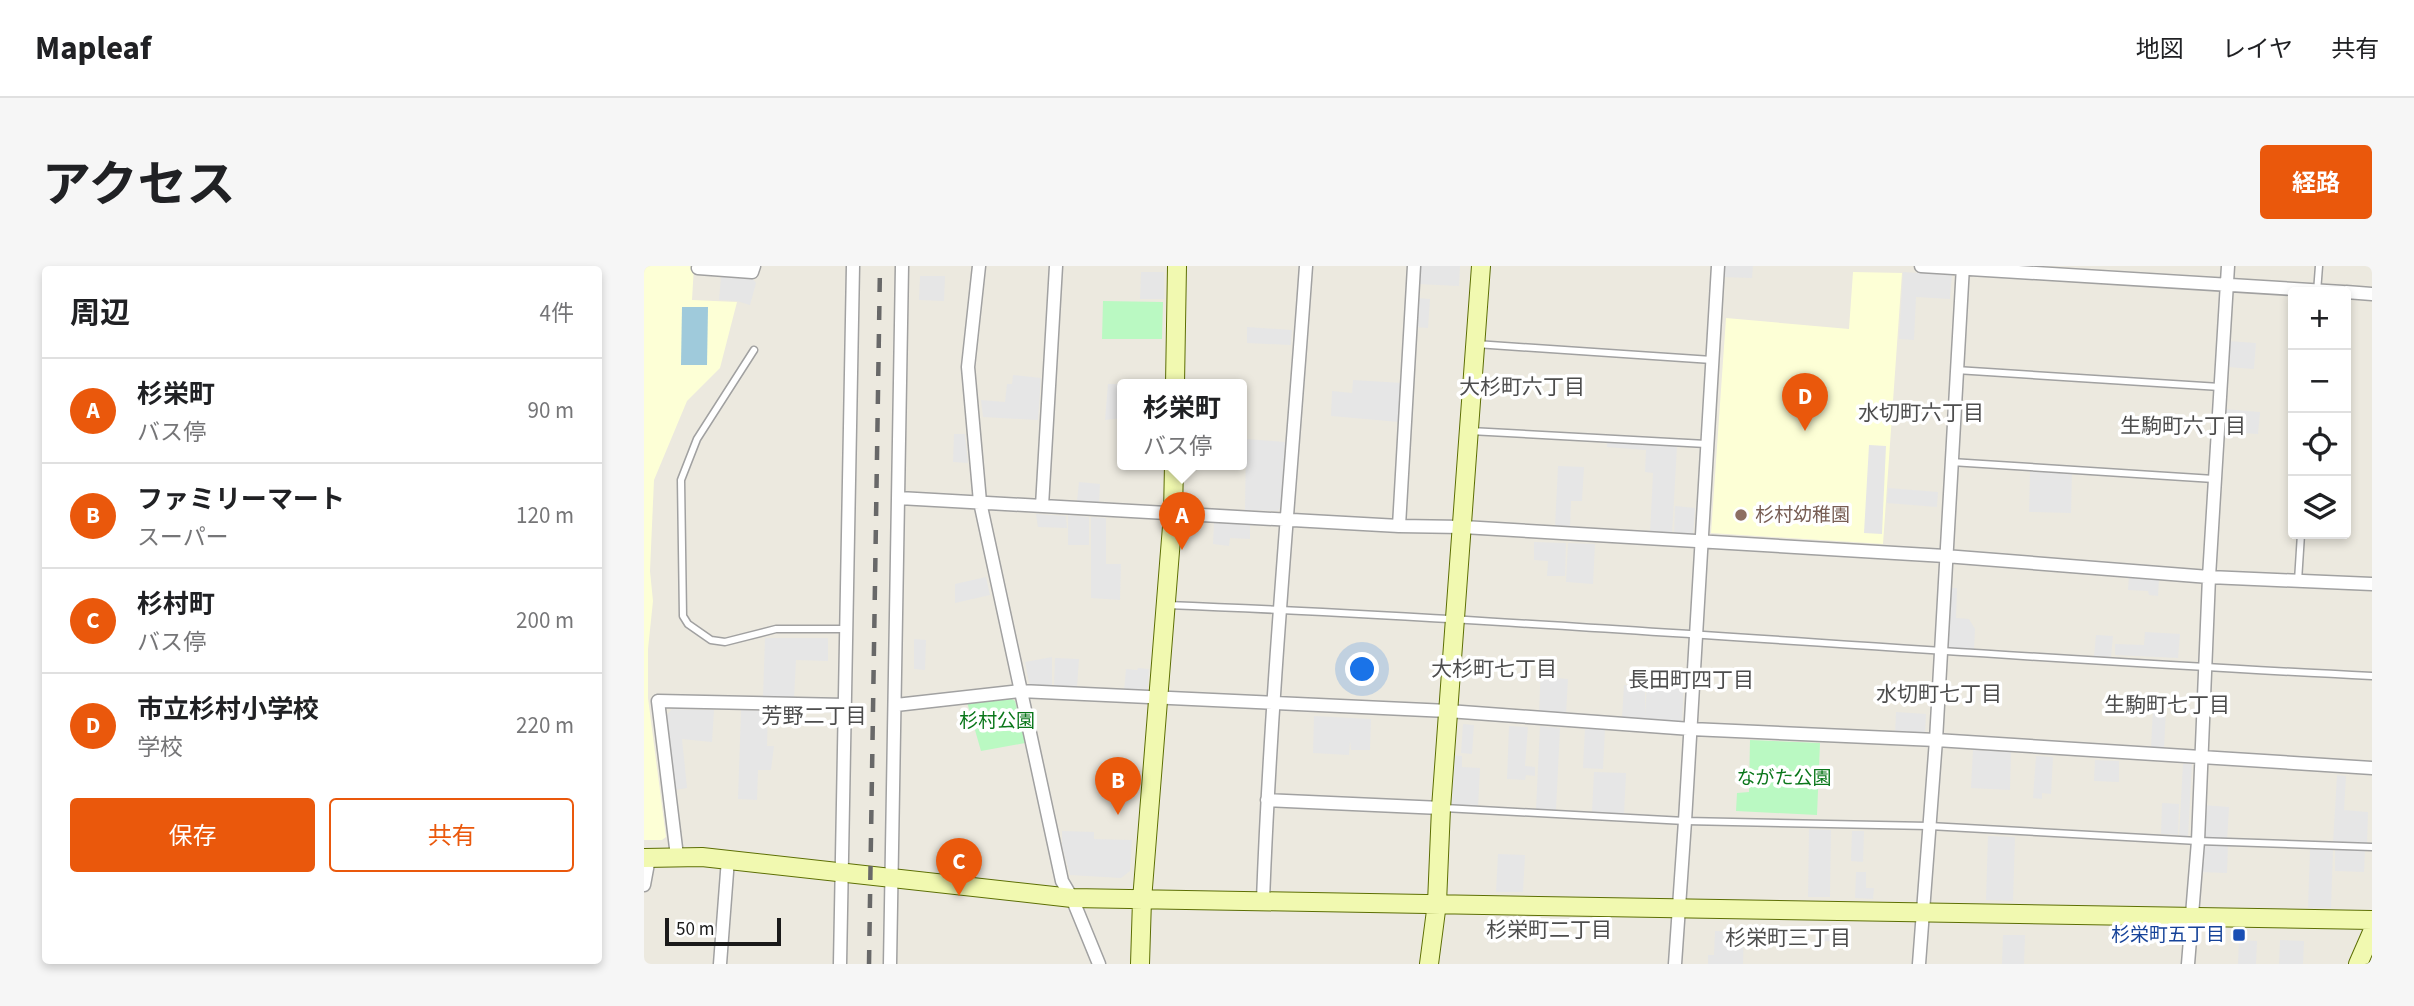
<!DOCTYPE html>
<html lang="ja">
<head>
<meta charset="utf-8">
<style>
  body { margin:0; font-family:"Source Sans 3","Noto Sans JP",sans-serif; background:#f6f6f6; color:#202124 }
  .controls { position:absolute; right:21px; top:21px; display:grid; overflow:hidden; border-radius:7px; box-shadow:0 4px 10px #0003 }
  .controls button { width:63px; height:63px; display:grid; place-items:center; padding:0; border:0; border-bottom:2px solid #e0e0e0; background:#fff; color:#202124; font:35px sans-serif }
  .scale { position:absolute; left:21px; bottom:18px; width:116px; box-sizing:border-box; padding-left:7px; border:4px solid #1a1a1a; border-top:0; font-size:19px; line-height:24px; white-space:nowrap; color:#1a1a1a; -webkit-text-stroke:5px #fff; paint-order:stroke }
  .you { position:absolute; left:719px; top:404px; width:24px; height:24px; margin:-18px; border:5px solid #fff; border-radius:50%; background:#1a73e8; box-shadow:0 0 0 10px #1a73e833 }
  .badge { display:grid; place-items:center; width:46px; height:46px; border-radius:50%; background:#ea580c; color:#fff; font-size:23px; font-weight:700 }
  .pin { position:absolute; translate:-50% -58px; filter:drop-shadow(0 2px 4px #0008) }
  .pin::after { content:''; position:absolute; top:37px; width:24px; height:21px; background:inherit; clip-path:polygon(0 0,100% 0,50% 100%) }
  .popup { position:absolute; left:473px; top:113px; width:130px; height:91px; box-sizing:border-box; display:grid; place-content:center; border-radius:7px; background:#fff; filter:drop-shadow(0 2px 5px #0005); font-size:23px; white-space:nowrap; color:#757577 }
  .popup b { font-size:26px; color:#202124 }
  .popup::after { content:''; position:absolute; left:50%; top:100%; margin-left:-14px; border:14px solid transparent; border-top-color:#fff }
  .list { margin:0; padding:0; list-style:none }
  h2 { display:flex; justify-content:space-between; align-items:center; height:91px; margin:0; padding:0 28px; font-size:30px }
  h2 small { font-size:23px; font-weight:400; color:#757577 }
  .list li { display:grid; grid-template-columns:46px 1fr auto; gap:21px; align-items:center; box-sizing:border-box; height:105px; padding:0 28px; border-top:2px solid #e0e0e0 }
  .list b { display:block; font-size:26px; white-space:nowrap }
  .list p { margin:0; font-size:23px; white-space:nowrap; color:#757577 }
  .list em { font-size:23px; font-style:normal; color:#757577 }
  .actions { display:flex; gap:14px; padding:21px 28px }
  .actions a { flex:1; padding:16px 0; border:2px solid #ea580c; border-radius:7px; text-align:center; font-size:24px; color:#ea580c }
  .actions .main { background:#ea580c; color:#fff }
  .icon { flex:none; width:38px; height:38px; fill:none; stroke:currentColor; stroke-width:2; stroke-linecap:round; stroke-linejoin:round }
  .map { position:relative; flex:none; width:1728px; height:698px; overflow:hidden; border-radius:7px }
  header { display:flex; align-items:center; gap:42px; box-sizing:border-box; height:98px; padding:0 35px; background:#fff; border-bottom:2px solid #e0e0e0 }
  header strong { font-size:33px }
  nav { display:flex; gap:38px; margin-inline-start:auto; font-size:24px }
  .intro { display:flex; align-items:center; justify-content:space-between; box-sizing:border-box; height:168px; padding:0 42px }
  h1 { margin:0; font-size:49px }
  .button { padding:18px 32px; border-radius:7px; background:#ea580c; color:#fff; font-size:24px; font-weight:700 }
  main { display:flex; gap:42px; padding:0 42px }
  aside { flex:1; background:#fff; border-radius:7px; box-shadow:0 4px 10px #0003 }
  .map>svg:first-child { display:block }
  .education { fill:#fdffd6 }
  .park { fill:#baf9c2 }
  .parking { fill:#e6e6e6 }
  .water { fill:#9fcadb }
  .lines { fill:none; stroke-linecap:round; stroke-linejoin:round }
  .lane-casing { stroke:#a1a1a1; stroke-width:9 }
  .street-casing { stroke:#a1a1a1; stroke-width:15 }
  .secondary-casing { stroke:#5d6f04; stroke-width:20 }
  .lane { stroke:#fff; stroke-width:6 }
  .street { stroke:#fff; stroke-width:12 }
  .secondary { stroke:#f1f9b0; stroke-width:18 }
  .rail { stroke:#686868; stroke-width:4.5; stroke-dasharray:14 14; stroke-linecap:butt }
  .education-dot { fill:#8d6e63; stroke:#fff; stroke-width:2.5 }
  .transit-dot { fill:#1a4fb4; stroke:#fff; stroke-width:2.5 }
  .labels { text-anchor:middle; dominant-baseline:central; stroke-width:7; stroke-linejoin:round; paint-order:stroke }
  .education-label { font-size:19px; fill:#785e54; stroke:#fff; text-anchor:start }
  .park-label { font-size:19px; fill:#0a771a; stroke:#fff }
  .transit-label { font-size:19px; fill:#164399; stroke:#fff; text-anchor:end }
  .neighbourhood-label { font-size:21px; fill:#4d4d4d; stroke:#fff }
</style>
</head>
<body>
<header>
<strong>Mapleaf</strong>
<nav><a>地図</a><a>レイヤ</a><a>共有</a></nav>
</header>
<div class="intro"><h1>アクセス</h1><a class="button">経路</a></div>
<main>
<aside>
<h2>周辺<small>4件</small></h2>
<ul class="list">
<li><span class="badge">A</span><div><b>杉栄町</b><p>バス停</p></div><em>90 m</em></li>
<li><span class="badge">B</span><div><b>ファミリーマート</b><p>スーパー</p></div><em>120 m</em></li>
<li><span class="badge">C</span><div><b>杉村町</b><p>バス停</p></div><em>200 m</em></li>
<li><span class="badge">D</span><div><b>市立杉村小学校</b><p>学校</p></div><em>220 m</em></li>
</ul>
<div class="actions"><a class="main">保存</a><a>共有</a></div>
</aside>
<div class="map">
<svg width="1728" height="698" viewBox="0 0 1728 698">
  <rect width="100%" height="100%" fill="#ece9df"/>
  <path class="education" d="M0 0H50L48 34 93 36 76 102 43 135 10 214 6 305 9 335 4 383V432L22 571 18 574H0Z
    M1209 6 1258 7 1239 278 1067 267 1082 52 1205 63Z"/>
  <path class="park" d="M459 35 519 36 518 73H458Z
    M365 431 371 435 381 477 337 485 323 436Z
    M1106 474 1176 477 1173 549 1092 545 1093 527 1105 526Z"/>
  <path class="parking" d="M774 0H816L815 20 773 18Z
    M1077 0H1109L1108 12 1077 11Z
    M497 6H520V33H496Z
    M1259 6 1308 9 1306 33 1272 31 1270 74 1255 73Z
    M77 10 109 13 112 17 106 39 93 35 75 34Z
    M276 10H301L300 35 275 34Z
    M772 32 786 33 784 62 770 61Z
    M603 61 648 64 647 79 603 77Z
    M1584 75 1612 77 1610 103 1583 101Z
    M369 109 397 112 394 154 339 151 337 134 361 136 363 118H368Z
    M709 114 758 117 755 156 687 150 688 125 708 127Z
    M464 118H478V152L461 154Z
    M1580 143 1616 146 1614 168 1579 166Z
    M310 168H321L324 197 309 196Z
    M602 173 641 176 637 241 634 245 601 244Z
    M963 176 1033 180 1028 269 1006 268 1009 207 1001 206 1002 184 963 181Z
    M1225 179 1242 180 1238 268 1220 267Z
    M914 200 940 201 938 235H927L926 262 911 261Z
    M1386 205 1428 206 1427 247 1385 246Z
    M435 216 456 218 455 237 433 235Z
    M1244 222 1294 226 1293 241 1243 237Z
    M1031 240 1051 242 1049 271 1030 270Z
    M392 248 422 250 423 262 394 261Z
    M424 249 445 251V279H424Z
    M447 251 462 252V298H477L476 334 447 332Z
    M570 257 606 258V273L586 272 585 280 569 278Z
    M890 276 922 277 921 310H903L904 295 890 294Z
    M924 277 951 278 949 318 922 316Z
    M1485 310 1515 313 1514 330 1505 329 1504 325 1484 324Z
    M342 311 346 329 311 337V318Z
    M1301 322H1313L1312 352 1325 353 1331 363 1330 383 1298 382Z
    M1501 366 1536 368 1534 392 1471 389V378L1500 379Z
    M1452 369 1469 370 1467 391 1450 390Z
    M121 372H184V395L152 394 150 432 119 431Z
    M270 373 282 374 281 404 270 403Z
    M408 391V421H389L385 417 381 396Z
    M411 392 435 393 433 421 410 420Z
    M897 397H911L910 412 924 413 922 448 895 447Z
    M494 402 505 403 504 422 499 426 480 425 482 403 493 404Z
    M1003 415 1040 417 1038 456 978 452 980 419 1001 420V451Z
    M1509 442 1522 443 1520 483H1507Z
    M28 443 70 444 68 476 38 473 43 522 30 524 21 451Z
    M97 444 124 445 123 480H130L127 504H114L113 534 94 533Z
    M1252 446 1282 448 1281 468 1251 469Z
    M670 450 727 453 726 484H707L706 475 705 489 669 487Z
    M819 458 830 459 828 488 817 487Z
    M865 460 884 461 881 500 891 501V510L882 509 881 514 863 513Z
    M896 460 916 462 912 544 892 543Z
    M941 462 961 463 959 503 939 502Z
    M1329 484 1367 486 1366 524 1327 522Z
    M807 489 818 490V501L836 502 834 541 805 540Z
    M1392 490 1409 491 1407 528 1398 527V533L1389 532Z
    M1451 494 1475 495V516L1450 515Z
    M1539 498H1548L1544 570H1535Z
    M950 506 982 507 980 548 948 546Z
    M1693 509 1702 510 1700 544 1724 546 1723 579 1689 578Z
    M1518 537 1535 538 1534 569 1517 568Z
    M1558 539 1585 541 1583 575 1557 573Z
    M1165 563 1187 564 1186 631H1164Z
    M418 565 450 566V573L488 574 486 605 477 612 426 609 418 580Z
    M1208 565H1220L1219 596 1207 595Z
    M1344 570 1371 571 1369 635 1342 634Z
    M1555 579 1584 580 1583 607 1554 606Z
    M1666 583 1689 584 1687 642H1664Z
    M1691 584H1721L1720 606 1691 605Z
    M854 588 881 589 879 626H852Z
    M1212 606H1222V622H1230L1229 633 1211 632Z
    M1179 664H1206V676L1178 675Z
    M1071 665 1100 666 1099 698H1064V689H1070Z
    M1359 669H1381L1380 698H1358Z
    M1595 674 1613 675 1612 698H1594Z
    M1636 674 1660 675 1659 698H1635Z"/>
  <path class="water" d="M38 41H64L63 99H37Z"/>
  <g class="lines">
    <g class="lane-casing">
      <path id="lane" d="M1673 26 1675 0
        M832 78 1068 94
        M110 84 53 173 37 214 39 350 44 358 67 374 81 376 132 363H202
        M1312 104 1576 121
        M826 165 1062 178
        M1307 196 1570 213
        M1654 315 1657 268
        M523 339C925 355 1326 391 1728 410
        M800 542 1041 555 1285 560 1554 575 1728 581"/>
    </g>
    <g class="street-casing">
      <path id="street" d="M55 0 54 2 108 6 110 0
        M335 0 324 101 336 236 418 615 428 632 455 698
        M1277 0 1699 26
        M1702 26 1728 28
        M255 232 755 260 819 261 1301 290 1565 311 1728 318
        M398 240 412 0
        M755 260 770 0
        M252 439 376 425 804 445 1047 463 1292 474 1728 502
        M623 534 797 542
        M33 590 14 435 201 439
        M0 619 5 592
        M619 634C627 423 647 211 662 0
        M76 698 84 593
        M196 698 209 0
        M246 698 258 0
        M1031 698 1041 555 1074 0
        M1275 698 1292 474 1319 0
        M1544 698 1554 575 1565 311 1584 0"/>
    </g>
    <g class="secondary-casing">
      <path id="secondary" d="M531 118 533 0
        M0 592 58 591 428 632 1728 654
        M496 698 498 634 529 248 530 198
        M785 698 793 637 797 542 837 0
        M1714 698 1728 666"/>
    </g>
    <use href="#lane" class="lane"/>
    <use href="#street" class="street"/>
    <use href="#secondary" class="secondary"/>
    <path class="rail" d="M225 698 236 0"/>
  </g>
  <circle class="education-dot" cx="1097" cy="249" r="7"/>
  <rect class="transit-dot" x="1588" y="662" width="14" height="14" rx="3.5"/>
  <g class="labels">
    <g class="education-label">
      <text x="1111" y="249">杉村幼稚園</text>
    </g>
    <g class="park-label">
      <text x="353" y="455">杉村公園</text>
      <text x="1140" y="512">ながた公園</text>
    </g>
    <g class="transit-label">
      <text x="1581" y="669">杉栄町五丁目</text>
    </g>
    <g class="neighbourhood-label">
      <text x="878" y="121">大杉町六丁目</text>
      <text x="1277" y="147">水切町六丁目</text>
      <text x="1539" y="160">生駒町六丁目</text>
      <text x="850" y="403">大杉町七丁目</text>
      <text x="1047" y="414">長田町四丁目</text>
      <text x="1295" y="428">水切町七丁目</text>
      <text x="1523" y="439">生駒町七丁目</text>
      <text x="170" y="450">芳野二丁目</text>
      <text x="905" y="664">杉栄町二丁目</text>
      <text x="1144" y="672">杉栄町三丁目</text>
    </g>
  </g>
</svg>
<div class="controls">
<button>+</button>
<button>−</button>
<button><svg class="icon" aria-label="locate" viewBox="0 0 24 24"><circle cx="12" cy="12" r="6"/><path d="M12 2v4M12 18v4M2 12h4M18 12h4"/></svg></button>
<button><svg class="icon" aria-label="layers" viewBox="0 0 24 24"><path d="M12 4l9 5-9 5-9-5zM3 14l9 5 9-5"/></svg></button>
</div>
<div class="scale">50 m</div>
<div class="you"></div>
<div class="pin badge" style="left:538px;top:284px">A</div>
<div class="popup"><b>杉栄町</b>バス停</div>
<div class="pin badge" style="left:474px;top:549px">B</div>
<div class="pin badge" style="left:315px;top:630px">C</div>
<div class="pin badge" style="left:1161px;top:165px">D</div>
</div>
</main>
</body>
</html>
